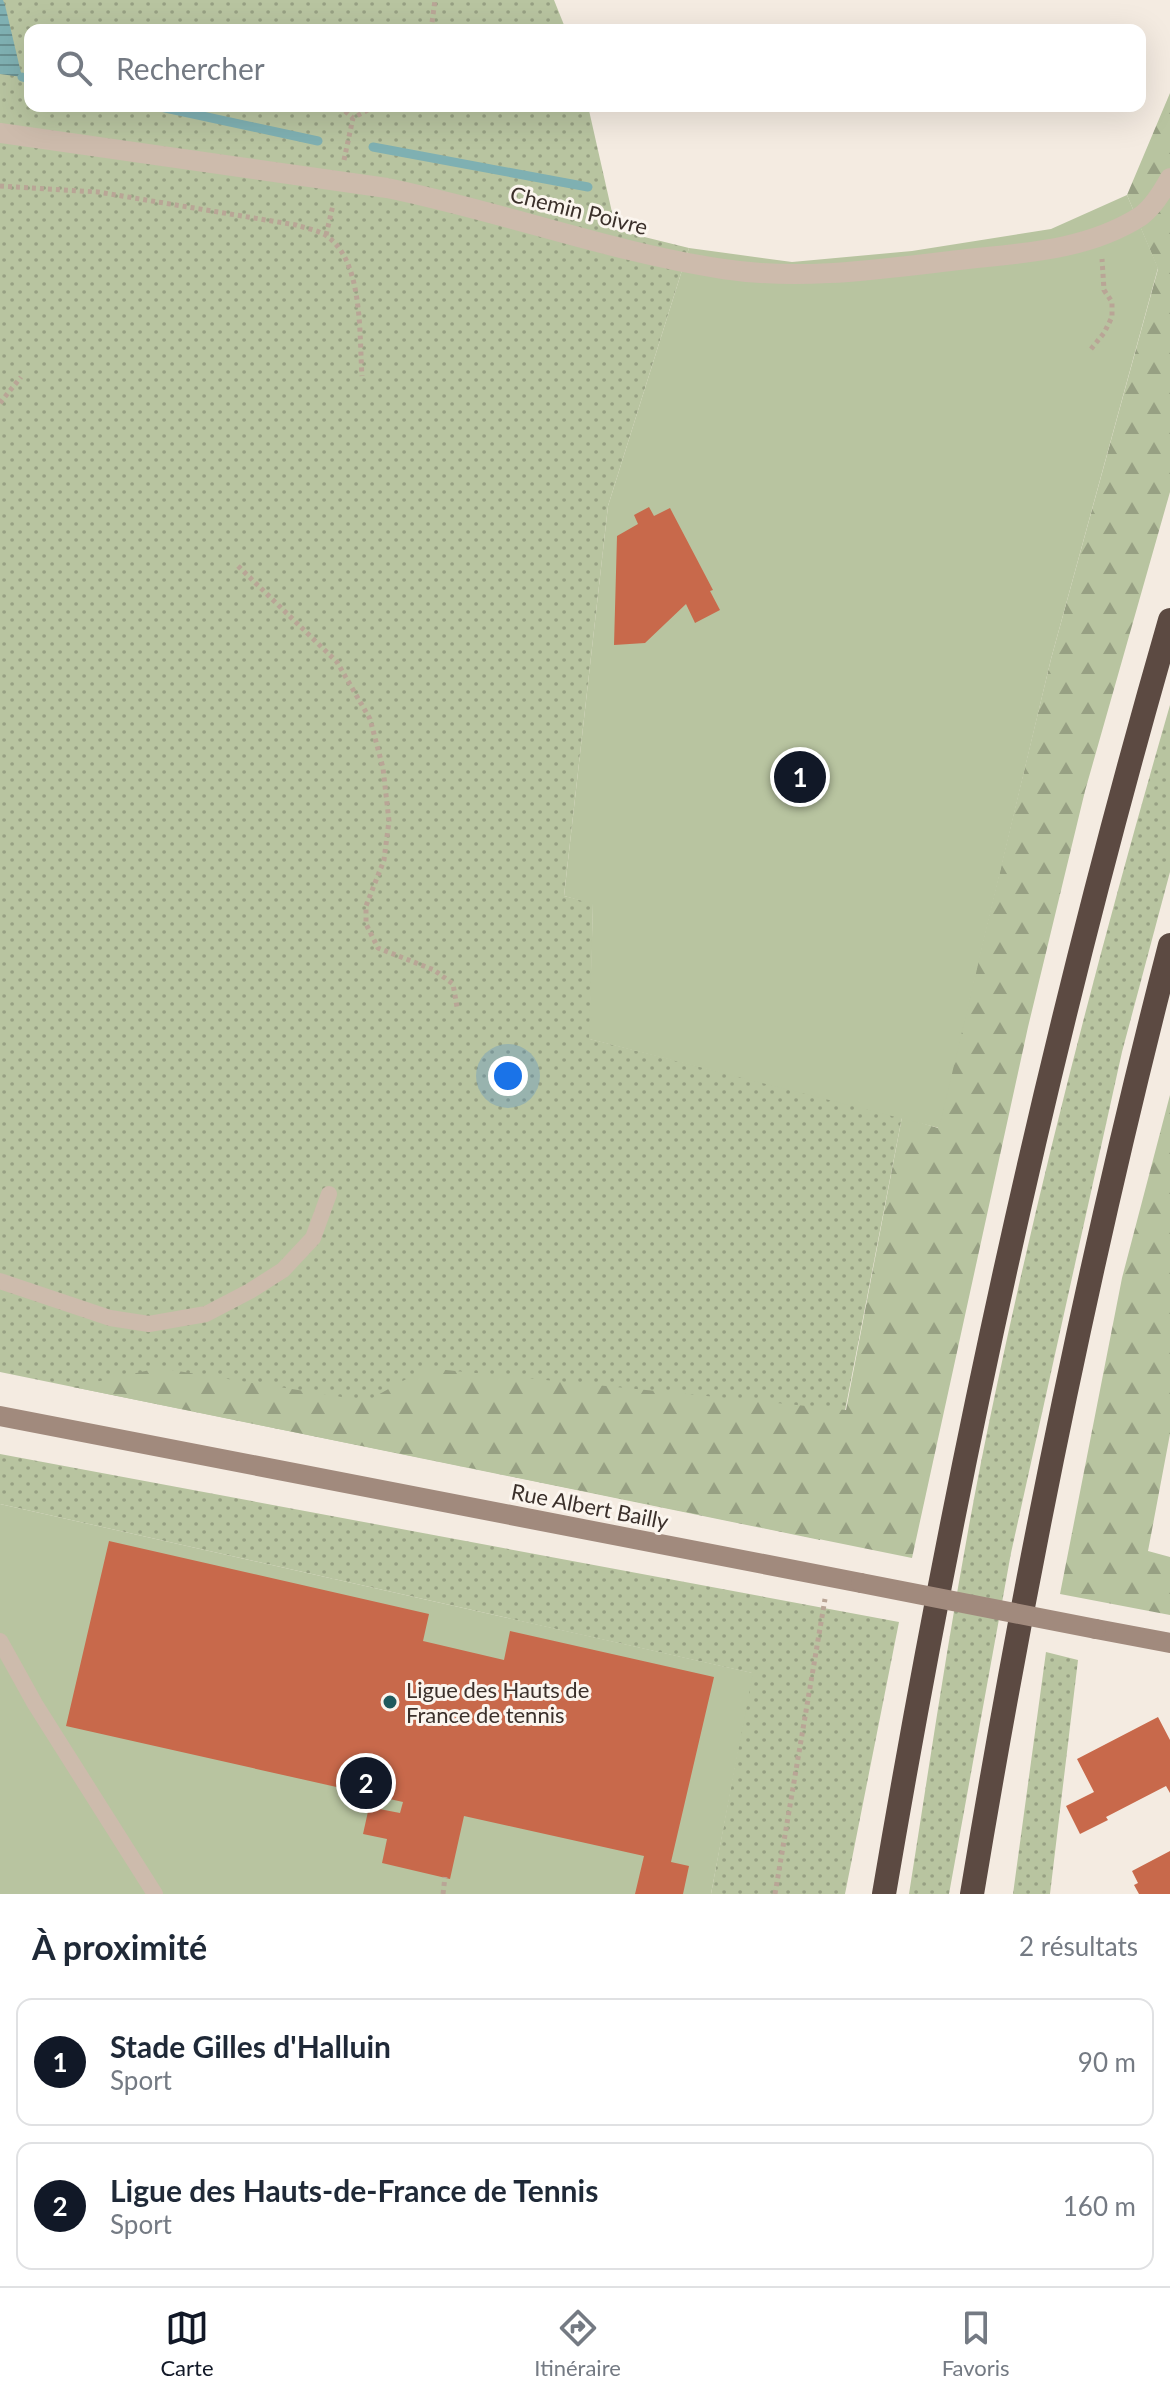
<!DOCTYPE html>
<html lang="fr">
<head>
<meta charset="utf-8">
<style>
  body { margin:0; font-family:Lato,sans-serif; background:#f6f6f7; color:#1f2937 }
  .you { position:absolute; left:508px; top:1076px; width:28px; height:28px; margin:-20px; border:6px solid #fff; border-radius:50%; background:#1a73e8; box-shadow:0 0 0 12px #1a73e833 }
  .badge { display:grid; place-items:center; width:52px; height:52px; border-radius:50%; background:#111827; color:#fff; font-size:26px; font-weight:700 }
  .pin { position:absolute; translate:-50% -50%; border:4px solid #fff; box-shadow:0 2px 8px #0006 }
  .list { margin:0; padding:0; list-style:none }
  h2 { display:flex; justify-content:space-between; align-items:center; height:104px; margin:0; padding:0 32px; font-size:34px }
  h2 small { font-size:26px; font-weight:400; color:#747a83 }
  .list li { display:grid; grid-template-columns:52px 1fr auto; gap:24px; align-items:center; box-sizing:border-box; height:128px; margin:0 16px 16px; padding:0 16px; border:2px solid #e0e1e3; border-radius:16px }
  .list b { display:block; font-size:30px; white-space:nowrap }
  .list p { margin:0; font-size:26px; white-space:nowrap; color:#747a83 }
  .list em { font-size:26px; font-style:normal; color:#747a83 }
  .icon { flex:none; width:44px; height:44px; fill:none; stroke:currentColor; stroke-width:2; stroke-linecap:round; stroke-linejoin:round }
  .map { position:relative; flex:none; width:1170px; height:1894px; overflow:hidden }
  .search { position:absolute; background:#fff; box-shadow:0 8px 32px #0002; left:24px; right:24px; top:24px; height:88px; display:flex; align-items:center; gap:20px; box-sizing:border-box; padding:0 28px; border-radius:16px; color:#747a83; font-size:30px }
  .sheet { height:392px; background:#fff }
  nav { display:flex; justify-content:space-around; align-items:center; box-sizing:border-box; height:112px; border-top:2px solid #e0e1e3; background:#fff; font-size:22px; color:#747a83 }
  nav a { display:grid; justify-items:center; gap:4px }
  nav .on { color:#111827 }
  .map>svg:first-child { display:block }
  .grass { fill:url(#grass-dots) }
  .forest { fill:url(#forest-firs) }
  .park { fill:#b8c4a0 }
  .water { fill:url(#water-rules) }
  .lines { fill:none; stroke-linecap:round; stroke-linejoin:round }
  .stream { stroke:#7fb0b2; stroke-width:9 }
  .building { fill:#c8694b }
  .path { stroke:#b9a596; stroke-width:5; stroke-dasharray:4 4; stroke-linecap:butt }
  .service { stroke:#cdbbac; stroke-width:16 }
  .minor { stroke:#cdbbac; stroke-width:20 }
  .secondary { stroke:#a18a7d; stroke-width:20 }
  .motorway { stroke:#5c4a42; stroke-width:24 }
  .secondary-bridge { stroke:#a18a7d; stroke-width:20 }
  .poi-dot { fill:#1f5a5e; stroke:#fbf5ee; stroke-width:3 }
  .labels { text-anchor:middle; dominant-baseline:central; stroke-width:6; stroke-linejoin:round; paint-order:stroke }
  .street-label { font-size:22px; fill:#3b302b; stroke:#fbf5ee }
  .poi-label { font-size:22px; fill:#3b302b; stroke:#fbf5ee; text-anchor:start }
</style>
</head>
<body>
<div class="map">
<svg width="1170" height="1894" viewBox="0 0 1170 1894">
  <defs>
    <pattern id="grass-dots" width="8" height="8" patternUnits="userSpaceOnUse" patternTransform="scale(2)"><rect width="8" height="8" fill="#b8c4a0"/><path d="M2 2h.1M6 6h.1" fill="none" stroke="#97a083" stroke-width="1.8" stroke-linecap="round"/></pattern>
    <pattern id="forest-firs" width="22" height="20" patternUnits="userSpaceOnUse" patternTransform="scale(2)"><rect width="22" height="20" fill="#b8c4a0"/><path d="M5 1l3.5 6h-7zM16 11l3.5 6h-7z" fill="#97a083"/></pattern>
    <pattern id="water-rules" width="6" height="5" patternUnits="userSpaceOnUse" patternTransform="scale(2)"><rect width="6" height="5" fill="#7fb0b2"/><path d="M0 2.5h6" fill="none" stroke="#699091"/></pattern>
  </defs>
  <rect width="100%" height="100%" fill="#f4ebe1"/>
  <path class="grass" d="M0 0H554L566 30H30V106H588L616 230 689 248 608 506 564 896 593 903 590 1039 902 1117 820 1540 0 1372Z
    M1170 705V872L1122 1052 1011 1553 949 1894H909C935 1729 959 1563 994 1399 1043 1166 1104 934 1170 705Z
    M0 1454 899 1622 845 1894H711L752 1673 0 1504Z
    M1046 1652 1078 1660 1050 1894H1013Z"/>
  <path class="forest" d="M1170 93V492L1085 791 1028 1027 912 1558 73 1387 159 1368 367 1401 426 1368 846 1410 902 1117 938 1128 1051 659 1158 269 1127 195Z
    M1170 1095V1434L1148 1551 1170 1557V1615L1060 1594 1122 1278Z"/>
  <path class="park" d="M1127 195 1158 268 1051 659 939 1128 589 1039 593 904 564 896 608 506 689 248 792 262 912 251 1051 229Z
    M0 1504 753 1673 711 1894H0Z"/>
  <path class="water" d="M0 0H3L5 5 22 77 0 74Z"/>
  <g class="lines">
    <path class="stream" d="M22 77 30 79
      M156 106 318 141
      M373 147 588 187"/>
  </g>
  <path class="building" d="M649 507 654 516 670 508 713 590 710 591 720 610 695 623 686 604 645 643 614 645 617 536 638 524 634 515Z
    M109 1541 429 1614 423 1641 504 1660 510 1631 714 1677 671 1862 689 1866 683 1894H635L644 1856 464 1816 450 1879 382 1863 387 1839 363 1834 369 1807 400 1813 403 1802 66 1726Z
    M1158 1717 1170 1740V1793L1166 1786 1106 1817 1108 1820 1080 1834 1066 1806 1094 1792 1077 1759Z
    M1170 1851V1894H1139L1134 1885 1138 1883 1132 1871Z"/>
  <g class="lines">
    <path class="path" d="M200 28 201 30
      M431 30 435 0
      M339 106 353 118
      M344 160 353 118 375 106
      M0 186 98 192 296 225C305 228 317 230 325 235 364 259 359 336 362 376
      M326 235 333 205
      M1091 349 1104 333 1112 317V302L1104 290 1102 259
      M0 403 21 377
      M238 566 337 662 370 719 383 768 389 821 384 860 366 906V924L378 948 434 970 453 984 457 1007
      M443 1894 445 1877
      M775 1894 825 1599"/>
    <path class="service" d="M0 1281 110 1318 149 1324 206 1314 250 1291 283 1270 313 1238 329 1194
      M0 1641 35 1704 155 1894"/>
    <path class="minor" d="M0 133 387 188C500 211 610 252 723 269 802 281 881 269 959 260 1021 253 1087 251 1141 216 1153 207 1163 191 1170 178"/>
    <path class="secondary" d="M0 1416 861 1583
      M1096 1629 1170 1643"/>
    <path class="motorway" d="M884 1894C957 1464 1049 1039 1170 620
      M972 1894C1025 1575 1089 1259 1170 945"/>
    <path class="secondary-bridge" d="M861 1583 1096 1629"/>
  </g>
  <circle class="poi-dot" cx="390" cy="1702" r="8"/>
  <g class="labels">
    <g class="street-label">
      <text transform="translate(579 210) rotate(14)">Chemin Poivre</text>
      <text transform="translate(590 1506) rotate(11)">Rue Albert Bailly</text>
    </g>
    <g class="poi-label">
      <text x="406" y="1689">Ligue des Hauts de<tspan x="406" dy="25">France de tennis</tspan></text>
    </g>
  </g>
</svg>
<div class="you"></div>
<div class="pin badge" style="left:800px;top:777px">1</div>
<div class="pin badge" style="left:366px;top:1783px">2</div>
<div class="search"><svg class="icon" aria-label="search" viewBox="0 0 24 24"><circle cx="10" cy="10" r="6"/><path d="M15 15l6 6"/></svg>Rechercher</div>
</div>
<section class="sheet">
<h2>À proximité<small>2 résultats</small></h2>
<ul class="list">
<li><span class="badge">1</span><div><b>Stade Gilles d'Halluin</b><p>Sport</p></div><em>90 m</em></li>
<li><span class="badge">2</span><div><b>Ligue des Hauts-de-France de Tennis</b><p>Sport</p></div><em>160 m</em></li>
</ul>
</section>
<nav>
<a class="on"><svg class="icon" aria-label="map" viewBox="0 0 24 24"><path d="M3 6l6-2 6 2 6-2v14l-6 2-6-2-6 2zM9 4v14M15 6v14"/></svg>Carte</a>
<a><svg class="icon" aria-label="directions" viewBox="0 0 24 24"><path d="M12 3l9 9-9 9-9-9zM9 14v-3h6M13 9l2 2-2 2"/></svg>Itinéraire</a>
<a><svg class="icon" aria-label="saved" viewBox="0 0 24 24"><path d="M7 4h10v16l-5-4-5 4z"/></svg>Favoris</a>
</nav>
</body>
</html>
